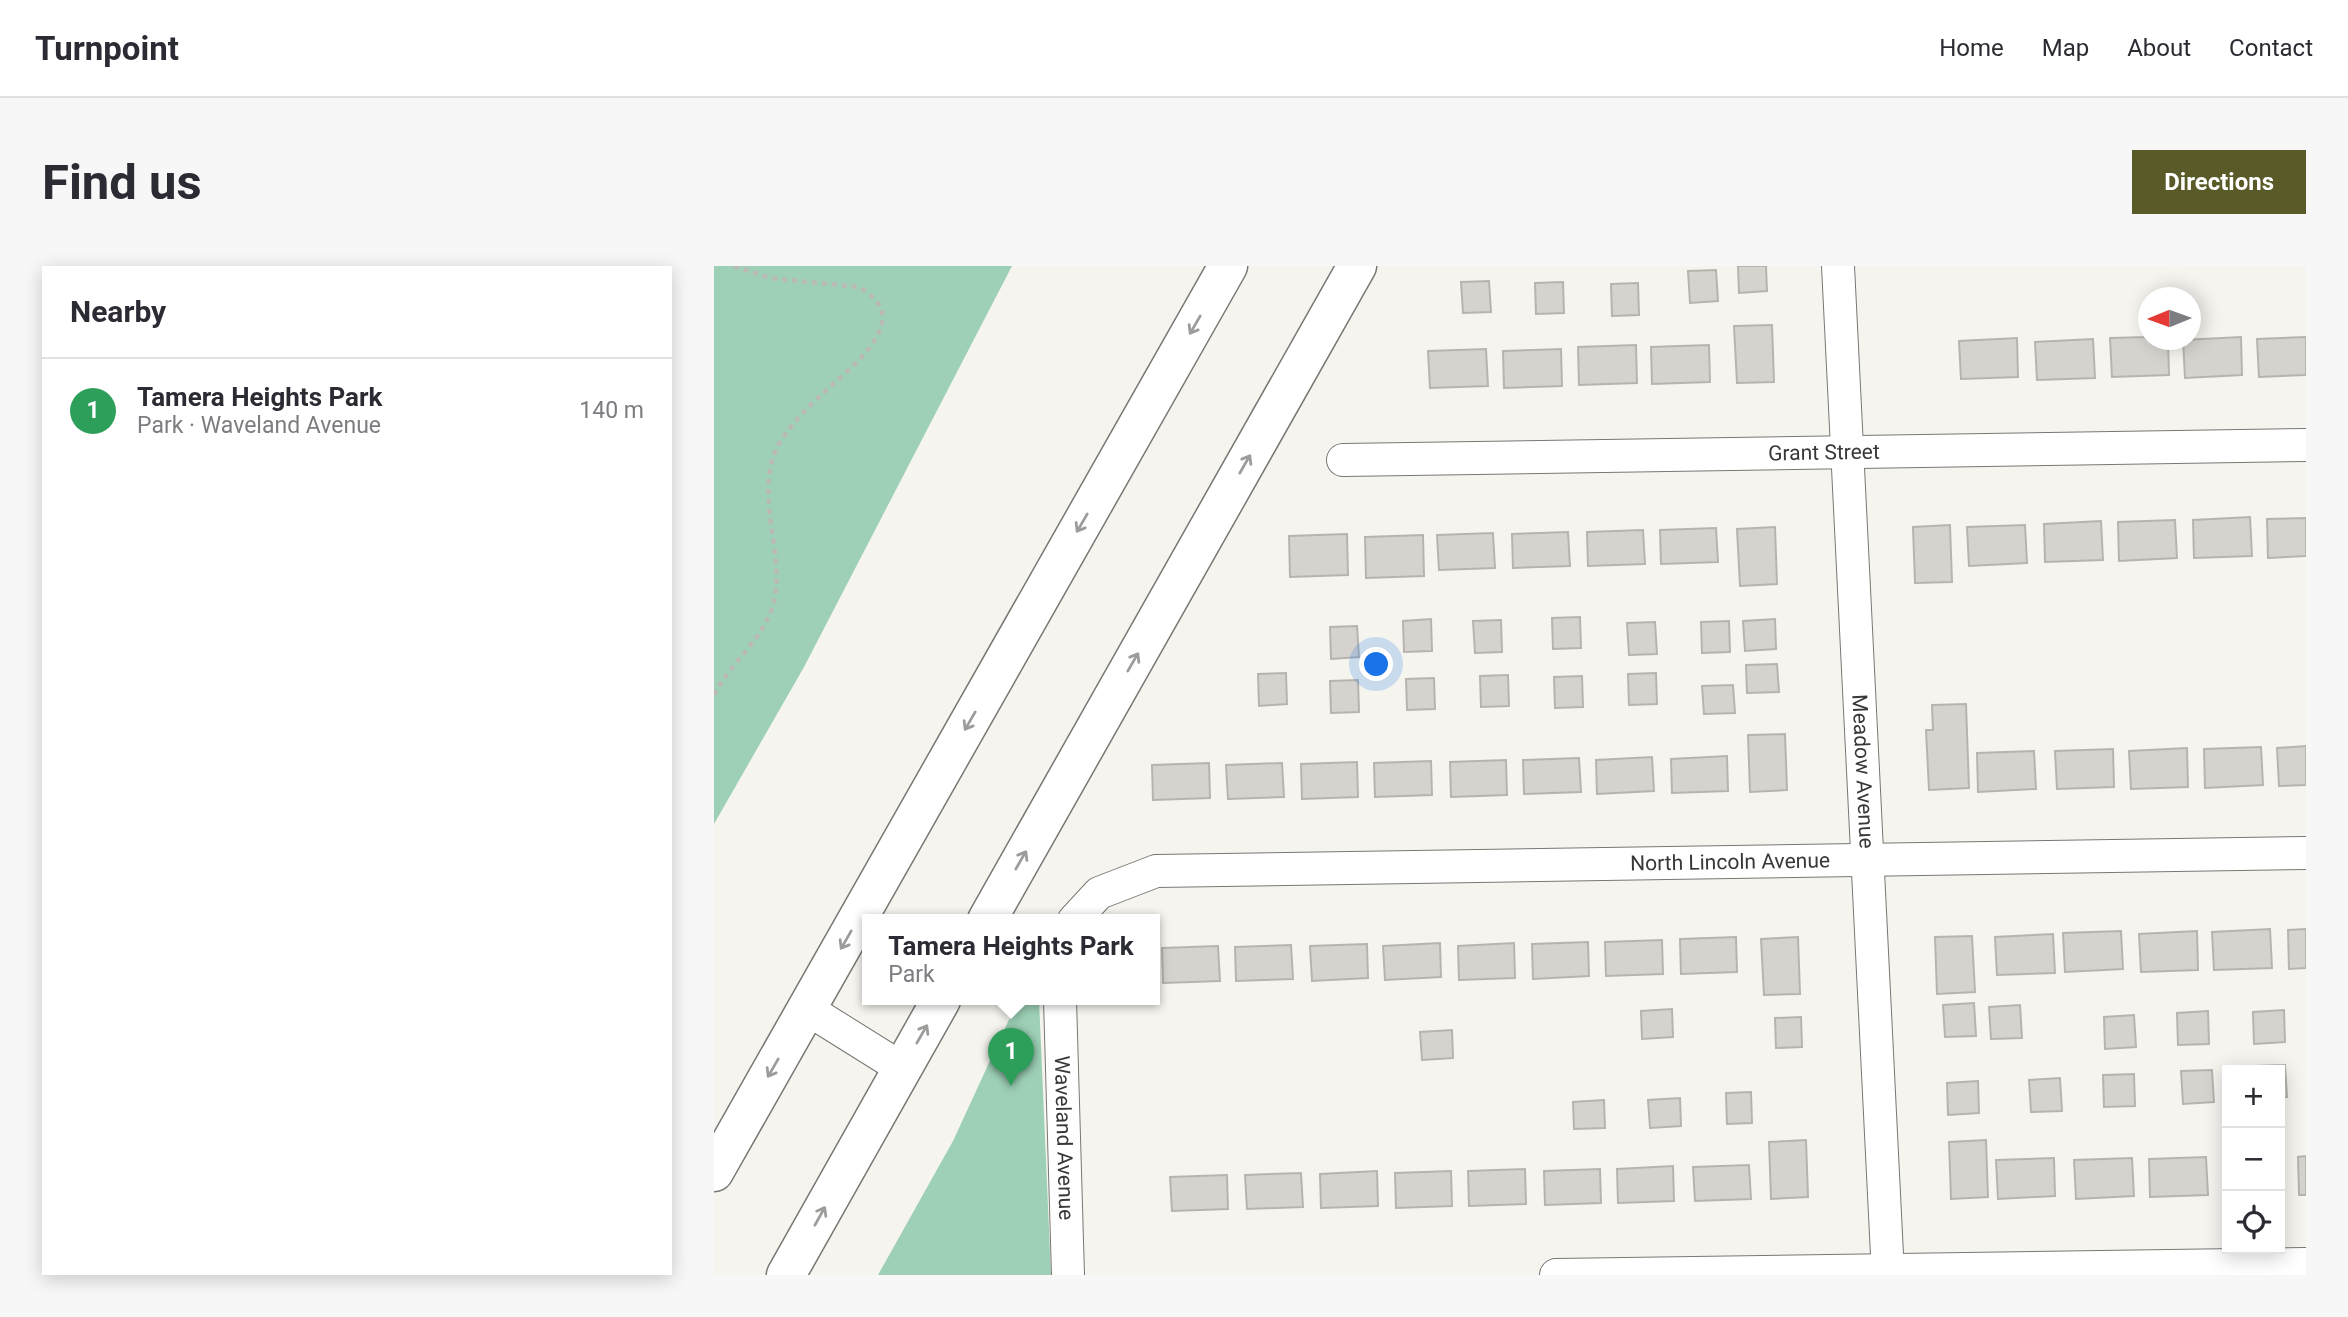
<!DOCTYPE html>
<html lang="en">
<head>
<meta charset="utf-8">
<style>
  body { margin:0; font-family:Roboto,sans-serif; background:#f7f7f7; color:#2b2b33 }
  .controls { position:absolute; right:21px; bottom:21px; display:grid; overflow:hidden; border-radius:0px; box-shadow:0 4px 18px #0003 }
  .controls button { width:63px; height:63px; display:grid; place-items:center; padding:0; border:0; border-bottom:2px solid #e1e1e2; background:#fff; color:#2b2b33; font:35px sans-serif }
  .compass { position:absolute; left:1424px; top:21px; width:63px; height:63px; border-radius:50%; background:#fff; box-shadow:0 4px 18px #0003; rotate:269deg }
  .you { position:absolute; left:663px; top:399px; width:24px; height:24px; margin:-18px; border:5px solid #fff; border-radius:50%; background:#1a73e8; box-shadow:0 0 0 10px #1a73e833 }
  .badge { display:grid; place-items:center; width:46px; height:46px; border-radius:50%; background:#595a27; color:#fff; font-size:23px; font-weight:700 }
  .pin { position:absolute; translate:-50% -58px; filter:drop-shadow(0 2px 4px #0008) }
  .pin::after { content:''; position:absolute; top:37px; width:24px; height:21px; background:inherit; clip-path:polygon(0 0,100% 0,50% 100%) }
  .popup { position:absolute; left:148px; top:648px; width:298px; height:91px; box-sizing:border-box; display:grid; place-content:center; border-radius:0px; background:#fff; filter:drop-shadow(0 2px 5px #0005); font-size:23px; white-space:nowrap; color:#7c7c81 }
  .popup b { font-size:26px; color:#2b2b33 }
  .popup::after { content:''; position:absolute; left:50%; top:100%; margin-left:-14px; border:14px solid transparent; border-top-color:#fff }
  .list { margin:0; padding:0; list-style:none }
  h2 { display:flex; justify-content:space-between; align-items:center; height:91px; margin:0; padding:0 28px; font-size:30px }
  h2 small { font-size:23px; font-weight:400; color:#7c7c81 }
  .list li { display:grid; grid-template-columns:46px 1fr auto; gap:21px; align-items:center; box-sizing:border-box; height:105px; padding:0 28px; border-top:2px solid #e1e1e2 }
  .list b { display:block; font-size:26px; white-space:nowrap }
  .list p { margin:0; font-size:23px; white-space:nowrap; color:#7c7c81 }
  .list em { font-size:23px; font-style:normal; color:#7c7c81 }
  .icon { flex:none; width:38px; height:38px; fill:none; stroke:currentColor; stroke-width:2; stroke-linecap:round; stroke-linejoin:round }
  .map { position:relative; flex:none; width:1592px; height:1009px; overflow:hidden; border-radius:0px }
  header { display:flex; align-items:center; gap:42px; box-sizing:border-box; height:98px; padding:0 35px; background:#fff; border-bottom:2px solid #e1e1e2 }
  header strong { font-size:33px }
  nav { display:flex; gap:38px; margin-inline-start:auto; font-size:24px }
  .intro { display:flex; align-items:center; justify-content:space-between; box-sizing:border-box; height:168px; padding:0 42px }
  h1 { margin:0; font-size:49px }
  .button { padding:18px 32px; border-radius:0px; background:#595a27; color:#fff; font-size:24px; font-weight:700 }
  main { display:flex; gap:42px; padding:0 42px }
  aside { flex:1; background:#fff; border-radius:0px; box-shadow:0 4px 18px #0003 }
  .map>svg:first-child { display:block }
  .green { fill:#9dd0b6 }
  .building { fill:#d6d3cf; stroke:#b7b4b0; stroke-width:2 }
  .lines { fill:none; stroke-linecap:round; stroke-linejoin:round }
  .minor-casing { stroke:#797772; stroke-width:34 }
  .highway-casing { stroke:#797772; stroke-width:41 }
  .path { stroke:#bbb9b5; stroke-width:4.5; stroke-dasharray:5 5; stroke-linecap:butt }
  .minor { stroke:#fff; stroke-width:32 }
  .highway { stroke:#fff; stroke-width:38 }
  .oneway { stroke:#9c9c9a }
  .labels { text-anchor:middle; dominant-baseline:central; stroke-width:7; stroke-linejoin:round; paint-order:stroke }
  .street-label { font-size:21px; fill:#393836; stroke:#fff }
</style>
</head>
<body>
<header>
<strong>Turnpoint</strong>
<nav><a>Home</a><a>Map</a><a>About</a><a>Contact</a></nav>
</header>
<div class="intro"><h1>Find us</h1><a class="button">Directions</a></div>
<main>
<aside>
<h2>Nearby<small></small></h2>
<ul class="list">
<li><span class="badge" style="background:#2e9e5b">1</span><div><b>Tamera Heights Park</b><p>Park · Waveland Avenue</p></div><em>140 m</em></li>
</ul>
</aside>
<div class="map">
<svg width="1592" height="1009" viewBox="0 0 1592 1009">
  <rect width="100%" height="100%" fill="#f6f4ef"/>
  <path class="green" d="M0 0H298L90 401 0 558Z
    M304 734H325L337 1009H164L239 875Z"/>
  <path class="building" d="M1024 0H1052L1053 25 1025 27Z
    M1002 4 1004 35 976 37 974 5Z
    M775 15 777 46 749 47 747 16Z
    M849 16 850 47 822 48 821 17Z
    M924 17 925 49 898 50 897 18Z
    M1058 59 1060 116 1023 117 1020 60Z
    M1434 71V74H1454L1455 109 1398 111 1396 72Z
    M1527 71 1528 109 1471 112 1469 74Z
    M1592 71V109L1545 111 1543 73Z
    M1303 72 1304 111 1247 113 1245 75Z
    M1379 73 1381 112 1323 114 1321 76Z
    M922 79 923 117 865 119 864 81Z
    M995 79 996 116 938 118 937 81Z
    M772 83 774 120 716 122 714 85Z
    M847 83 848 120 790 122 789 85Z
    M1536 251 1538 290 1480 292 1479 254Z
    M1592 252V290L1554 292 1553 253Z
    M1461 254 1463 292 1405 295 1404 256Z
    M1387 255 1389 294 1331 296 1330 258Z
    M1236 259 1238 316 1201 317 1199 261Z
    M1311 259 1313 297 1255 300 1253 261Z
    M1061 261 1063 318 1026 320 1023 263Z
    M1002 262 1004 296 947 298 946 264Z
    M929 264 931 298 874 300 873 266Z
    M854 266 856 300 799 302 798 268Z
    M779 267 781 302 725 304 723 269Z
    M633 268 634 309 576 311 575 270Z
    M709 269 710 310 652 312 651 271Z
    M866 351 867 382 839 383 838 352Z
    M717 353 718 385 690 386 689 355Z
    M1061 353 1062 383 1031 385 1029 355Z
    M787 354 788 386 761 387 759 355Z
    M1015 355 1016 386 988 387 987 356Z
    M941 356 943 388 915 389 913 357Z
    M643 360 645 391 617 393 616 361Z
    M1063 398 1065 426 1033 427 1032 399Z
    M572 407 573 438 545 440 544 408Z
    M942 407 943 438 915 439 914 408Z
    M794 409 795 440 767 441 766 410Z
    M868 410 869 441 841 442 840 411Z
    M720 412 721 443 693 444 692 413Z
    M644 414 645 446 617 447 616 415Z
    M1019 419 1021 447 990 448 988 420Z
    M1252 438 1255 522 1215 524 1212 464H1219L1218 439Z
    M1071 468 1073 524 1036 526 1034 469Z
    M1592 480V519L1565 520 1563 482Z
    M1547 481 1549 519 1491 522 1490 483Z
    M1473 482 1474 521 1417 523 1415 485Z
    M1399 483 1400 521 1343 523 1341 485Z
    M1320 485 1322 523 1264 526 1263 487Z
    M1013 490 1014 525 958 527 957 493Z
    M938 491 940 525 883 528 882 494Z
    M865 492 867 526 810 528 809 494Z
    M792 494 793 529 737 531 736 496Z
    M717 495 718 529 661 531 660 497Z
    M643 496 644 531 588 533 587 498Z
    M495 497 496 532 439 534 438 499Z
    M568 497 570 531 514 533 512 499Z
    M1556 663 1558 702 1500 704 1498 666Z
    M1592 663V702L1575 703 1574 664Z
    M1407 665 1409 703 1351 706 1349 667Z
    M1483 665 1484 704 1427 706 1425 668Z
    M1339 668 1341 707 1283 709 1281 671Z
    M1258 670 1261 726 1223 728 1221 671Z
    M1022 671 1023 706 967 708 966 673Z
    M1084 671 1086 728 1050 729 1047 673Z
    M948 674 949 708 892 710 891 676Z
    M874 676 875 710 819 713 818 678Z
    M726 677 727 711 671 714 669 680Z
    M800 677 801 712 745 714 744 680Z
    M653 678 654 712 598 715 596 680Z
    M577 679 579 713 522 715 521 681Z
    M504 680 506 715 449 717 448 682Z
    M1260 737 1262 770 1231 771 1229 739Z
    M1306 739 1308 772 1277 773 1275 741Z
    M958 743 959 771 928 773 927 745Z
    M1570 744 1571 776 1540 778 1539 746Z
    M1494 745 1495 778 1464 779 1463 747Z
    M1420 749 1422 781 1391 783 1390 751Z
    M1087 751 1088 781 1062 782 1061 752Z
    M738 764 739 792 708 794 706 766Z
    M1571 799 1573 831H1566V804H1541L1540 800Z
    M1498 804 1500 836 1469 838 1467 805Z
    M1420 808 1421 840 1390 841 1389 809Z
    M1346 812 1348 845 1317 846 1315 814Z
    M1264 815 1265 847 1234 849 1233 817Z
    M1037 826 1038 857 1013 858 1012 827Z
    M966 832 967 860 936 862 934 834Z
    M890 834 891 862 860 863 859 836Z
    M1092 874 1094 931 1057 933 1055 876Z
    M1272 874 1274 931 1237 933 1235 876Z
    M1509 890H1513V929H1510Z
    M1592 890V929H1585L1584 891Z
    M1492 891 1494 929 1436 931 1435 893Z
    M1340 892 1341 930 1284 933 1282 894Z
    M1418 892 1420 930 1362 933 1360 894Z
    M1035 899 1037 933 981 935 979 901Z
    M959 900 960 935 904 937 903 903Z
    M811 903 812 938 755 940 754 905Z
    M886 903 887 937 831 939 830 905Z
    M663 905 664 940 607 942 606 908Z
    M737 905 738 940 682 942 681 907Z
    M587 907 589 941 533 943 531 909Z
    M513 909 514 943 458 945 456 911Z"/>
  <g class="lines">
    <g class="minor-casing">
      <g id="minor">
        <path id="s1" d="M1124 0 1174 1009"/>
        <path id="s2" d="M629 194 1592 179"/>
        <path id="s3" d="M360 654 385 627 442 605 1592 587"/>
        <path id="s4" d="M346 734 354 1009"/>
        <path d="M93 743 189 803"/>
        <path d="M842 1009 1592 998"/>
      </g>
    </g>
    <g class="highway-casing">
      <path id="highway" d="M273 654 643 0
        M0 906 514 0
        M72 1009 227 734"/>
    </g>
    <path class="path" d="M0 429C17 395 50 374 60 336 72 284 36 222 68 173 78 158 90 145 103 133 129 106 208 54 144 21L56 12 20 0"/>
    <use href="#minor" class="minor"/>
    <use href="#highway" class="highway"/>
  </g>
  <defs><path id="oneway-shaft" d="M-6 0H5M1.5-3L5.5 0L1.5 3" fill="none" stroke-width="1.6" stroke-linecap="round" stroke-linejoin="round" transform="scale(1.75)"/></defs>
  <g class="oneway">
    <use href="#oneway-shaft" transform="translate(481 59) rotate(120)"/>
    <use href="#oneway-shaft" transform="translate(531 198) rotate(-60)"/>
    <use href="#oneway-shaft" transform="translate(368 257) rotate(120)"/>
    <use href="#oneway-shaft" transform="translate(419 396) rotate(-60)"/>
    <use href="#oneway-shaft" transform="translate(256 455) rotate(120)"/>
    <use href="#oneway-shaft" transform="translate(307 594) rotate(-60)"/>
    <use href="#oneway-shaft" transform="translate(132 674) rotate(120)"/>
    <use href="#oneway-shaft" transform="translate(208 768) rotate(-60)"/>
    <use href="#oneway-shaft" transform="translate(59 802) rotate(120)"/>
    <use href="#oneway-shaft" transform="translate(106 950) rotate(-61)"/>
  </g>
  <g class="labels">
    <g class="street-label">
      <text stroke="none"><textPath href="#s2" startOffset="481">Grant Street</textPath></text>
      <text stroke="none"><textPath href="#s1" startOffset="506">Meadow Avenue</textPath></text>
      <text stroke="none"><textPath href="#s3" startOffset="672">North Lincoln Avenue</textPath></text>
      <text stroke="none"><textPath href="#s4" startOffset="138">Waveland Avenue</textPath></text>
    </g>
  </g>
</svg>
<div class="controls">
<button>+</button>
<button>−</button>
<button><svg class="icon" aria-label="locate" viewBox="0 0 24 24"><circle cx="12" cy="12" r="6"/><path d="M12 2v4M12 18v4M2 12h4M18 12h4"/></svg></button>
</div>
<svg class="compass" viewBox="-18 -18 36 36"><path d="M0-13l5 13h-10z" fill="#e53935"/><path d="M0 13l5-13h-10z" fill="#7c7c81"/></svg>
<div class="you"></div>
<div class="pin badge" style="left:297px;top:820px;background:#2e9e5b">1</div>
<div class="popup"><b>Tamera Heights Park</b>Park</div>
</div>
</main>
</body>
</html>
